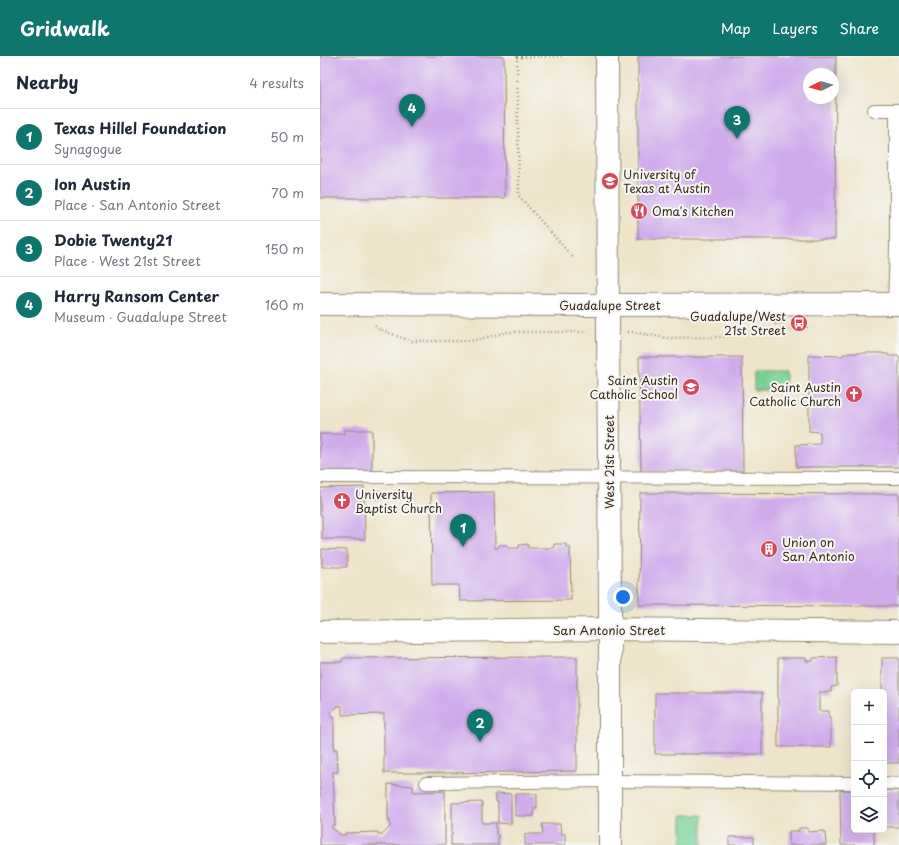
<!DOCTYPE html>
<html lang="en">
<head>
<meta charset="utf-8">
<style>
  body { margin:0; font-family:"Playpen Sans",sans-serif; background:#f2f2f3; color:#1f2937 }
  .controls { position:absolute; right:12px; bottom:12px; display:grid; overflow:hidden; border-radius:6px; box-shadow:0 4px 16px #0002 }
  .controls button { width:36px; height:36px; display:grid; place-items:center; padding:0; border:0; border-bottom:1px solid #e0e1e3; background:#fff; color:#1f2937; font:20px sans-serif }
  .compass { position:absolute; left:483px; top:12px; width:36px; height:36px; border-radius:50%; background:#fff; box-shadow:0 4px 16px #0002; rotate:265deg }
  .you { position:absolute; left:303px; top:541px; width:14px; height:14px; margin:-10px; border:3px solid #fff; border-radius:50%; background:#1a73e8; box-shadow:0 0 0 6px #1a73e833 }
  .badge { display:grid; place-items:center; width:26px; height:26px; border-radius:50%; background:#0f766e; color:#fff; font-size:13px; font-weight:700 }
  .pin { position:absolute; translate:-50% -33px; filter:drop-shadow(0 1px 2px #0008) }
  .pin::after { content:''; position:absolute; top:21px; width:14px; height:12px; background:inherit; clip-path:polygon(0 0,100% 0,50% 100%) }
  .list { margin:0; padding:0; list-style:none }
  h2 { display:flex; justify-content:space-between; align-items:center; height:52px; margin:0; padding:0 16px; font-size:17px }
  h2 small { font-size:13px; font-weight:400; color:#747a83 }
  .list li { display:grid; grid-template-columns:26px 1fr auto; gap:12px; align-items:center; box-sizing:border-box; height:56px; padding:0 16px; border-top:1px solid #e0e1e3 }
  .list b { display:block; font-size:15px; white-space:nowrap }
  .list p { margin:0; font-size:13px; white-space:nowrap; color:#747a83 }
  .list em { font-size:13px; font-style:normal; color:#747a83 }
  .icon { flex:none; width:22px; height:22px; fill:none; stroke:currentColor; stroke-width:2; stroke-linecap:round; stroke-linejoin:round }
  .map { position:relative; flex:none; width:579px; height:789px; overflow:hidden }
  header { display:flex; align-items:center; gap:24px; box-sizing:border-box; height:56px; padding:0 20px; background:#0f766e; color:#fff }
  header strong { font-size:19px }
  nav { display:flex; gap:22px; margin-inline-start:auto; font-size:14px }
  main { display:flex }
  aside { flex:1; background:#fff }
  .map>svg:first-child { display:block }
  .green { fill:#77d197; stroke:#597e5a }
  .building { fill:#cfabec; fill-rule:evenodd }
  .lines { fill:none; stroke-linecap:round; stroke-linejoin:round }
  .service-casing { stroke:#948774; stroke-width:14 }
  .minor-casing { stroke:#948774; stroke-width:24 }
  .primary-casing { stroke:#948774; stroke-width:24 }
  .path { stroke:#948774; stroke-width:2.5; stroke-dasharray:1 3; stroke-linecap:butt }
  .service { stroke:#fff; stroke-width:12 }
  .minor { stroke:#fff; stroke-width:22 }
  .primary { stroke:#fff; stroke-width:22 }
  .labels { text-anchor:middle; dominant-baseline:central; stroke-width:4; stroke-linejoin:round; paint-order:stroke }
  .poi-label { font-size:12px; fill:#3b2a1e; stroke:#f6f6f2; text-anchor:start }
  .street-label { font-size:12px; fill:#3b2a1e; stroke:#f6f6f2 }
</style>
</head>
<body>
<header>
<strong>Gridwalk</strong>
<nav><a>Map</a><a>Layers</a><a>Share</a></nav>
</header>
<main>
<aside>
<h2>Nearby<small>4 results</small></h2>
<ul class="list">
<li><span class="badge">1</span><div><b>Texas Hillel Foundation</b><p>Synagogue</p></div><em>50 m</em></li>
<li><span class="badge">2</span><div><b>Ion Austin</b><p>Place · San Antonio Street</p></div><em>70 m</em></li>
<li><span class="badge">3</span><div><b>Dobie Twenty21</b><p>Place · West 21st Street</p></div><em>150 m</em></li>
<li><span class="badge">4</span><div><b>Harry Ransom Center</b><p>Museum · Guadalupe Street</p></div><em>160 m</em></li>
</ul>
</aside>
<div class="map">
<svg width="579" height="789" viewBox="0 0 579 789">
  <rect width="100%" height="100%" fill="#f6f6f2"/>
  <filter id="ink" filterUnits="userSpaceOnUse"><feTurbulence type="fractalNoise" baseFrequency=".025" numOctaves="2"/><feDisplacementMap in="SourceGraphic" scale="8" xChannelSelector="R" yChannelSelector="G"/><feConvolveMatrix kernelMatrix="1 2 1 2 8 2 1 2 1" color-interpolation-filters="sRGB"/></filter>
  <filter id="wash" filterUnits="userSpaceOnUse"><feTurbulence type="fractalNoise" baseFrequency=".012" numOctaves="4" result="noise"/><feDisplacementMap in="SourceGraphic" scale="16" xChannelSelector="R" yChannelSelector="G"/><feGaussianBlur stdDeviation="0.9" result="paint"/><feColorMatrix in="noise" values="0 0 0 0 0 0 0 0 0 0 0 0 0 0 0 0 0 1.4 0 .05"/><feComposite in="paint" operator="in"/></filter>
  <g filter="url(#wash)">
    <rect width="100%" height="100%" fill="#eee4ca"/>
    <path class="green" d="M434 315H465V334H434Z
      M362 759H382V789H362Z"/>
    <g id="blocks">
      <path class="building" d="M0 0H184L185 142H0Z
        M318 0H516L515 183H318ZM489 18H513V42H489Z
        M454 263H465V267L454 268Z
        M528 297H563V298H568V300H579V411H476V389L500 388V376L489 375V299L523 300V298H528Z
        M319 301H422L423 415 321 416Z
        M24 374H52V415H0V378H24Z
        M44 431 45 483H2V459H0V432Z
        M52 435H62V443H52Z
        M174 436 175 492H178L179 489H188V492H199V489L208 488V492H234V488H246V491H250L251 544 140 545 139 529H112L111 437Z
        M320 437 579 438V550L319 549Z
        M2 493 27 494V511H2Z
        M257 601V715L126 717H64V658L22 659V650H18L11 656V660H14V694L17 693 18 716H13L15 769H12V772L21 779H25V777L58 776V778H63L70 771V765H68V728L93 730V736L125 735V789H0V606H22L23 602Z
        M517 601V630L511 631V636H499V655H509V662H511V691H458V602H486V605H493V602Z
        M562 602H579V707H564V636H562Z
        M335 637H442V698H335Z
        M520 734H534V774H554V789H521Z
        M564 734H579V771H564Z
        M176 737 191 738V768L178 767V746H176Z
        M195 738H217V752H214V760H195Z
        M162 746V767H176V778L178 779V789H131V779H132V747Z
        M222 768H240L241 778H245V789H205V778H223Z
        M479 772H488V776L505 775 506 789H469V775H479Z
        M409 781H434V789H409Z"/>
    </g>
  </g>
  <g filter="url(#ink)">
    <use href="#blocks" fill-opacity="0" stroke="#948774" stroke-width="1"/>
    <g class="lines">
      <g class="service-casing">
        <path id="service" d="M554 54H579
          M574 248 576 192V54
          M0 421 579 422
          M106 727 290 725 534 727
          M564 727 579 728"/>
      </g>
      <g class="minor-casing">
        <path id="minor" d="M287 0 288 276 290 550V789
          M0 576 290 573 579 576"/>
      </g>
      <g class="primary-casing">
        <path id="primary" d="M0 248 288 249 579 248"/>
      </g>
      <path class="path" d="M197 0 199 140 254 203
        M197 1 244 0
        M55 270 59 273 90 285H151L188 276H267
        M308 276H313L346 282 401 281 451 274 486 272 489 269"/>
      <use href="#service" class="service"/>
      <use href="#minor" class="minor"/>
      <use href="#primary" class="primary"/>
    </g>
  </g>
  <defs>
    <g id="university-disc" transform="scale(0.9)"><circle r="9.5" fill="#d1495b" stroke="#f6f6f2"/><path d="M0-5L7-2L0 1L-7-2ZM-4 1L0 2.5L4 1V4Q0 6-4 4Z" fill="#fff"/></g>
    <g id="restaurant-disc" transform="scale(0.9)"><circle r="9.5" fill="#d1495b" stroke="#f6f6f2"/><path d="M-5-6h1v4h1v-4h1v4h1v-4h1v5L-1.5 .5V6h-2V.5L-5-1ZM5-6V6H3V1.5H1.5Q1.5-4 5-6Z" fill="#fff"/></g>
    <g id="bus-disc" transform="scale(0.9)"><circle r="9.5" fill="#d1495b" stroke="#f6f6f2"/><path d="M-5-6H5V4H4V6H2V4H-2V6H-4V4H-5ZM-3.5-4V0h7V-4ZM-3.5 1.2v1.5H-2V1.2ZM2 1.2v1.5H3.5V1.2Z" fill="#fff"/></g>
    <g id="school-disc" transform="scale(0.9)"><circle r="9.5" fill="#d1495b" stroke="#f6f6f2"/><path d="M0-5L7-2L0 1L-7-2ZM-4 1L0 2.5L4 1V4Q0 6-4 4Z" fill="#fff"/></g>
    <g id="church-disc" transform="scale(0.9)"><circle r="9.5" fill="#d1495b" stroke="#f6f6f2"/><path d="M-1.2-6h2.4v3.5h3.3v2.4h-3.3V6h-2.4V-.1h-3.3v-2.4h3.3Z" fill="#fff"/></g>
    <g id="building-disc" transform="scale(0.9)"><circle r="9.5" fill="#d1495b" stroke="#f6f6f2"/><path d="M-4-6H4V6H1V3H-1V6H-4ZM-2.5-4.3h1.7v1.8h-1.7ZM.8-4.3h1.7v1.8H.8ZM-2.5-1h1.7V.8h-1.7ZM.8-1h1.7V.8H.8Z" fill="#fff"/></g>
  </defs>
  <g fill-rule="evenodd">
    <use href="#university-disc" x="290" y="125"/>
    <use href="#restaurant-disc" x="319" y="155"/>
    <use href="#bus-disc" x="479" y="267"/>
    <use href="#school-disc" x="371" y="331"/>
    <use href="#church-disc" x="534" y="338"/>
    <use href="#church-disc" x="22" y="445"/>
    <use href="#building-disc" x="449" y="493"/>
  </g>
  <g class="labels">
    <g class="poi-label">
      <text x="303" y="118">University of<tspan x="303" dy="14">Texas at Austin</tspan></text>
      <text x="332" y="155">Oma's Kitchen</text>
      <text x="466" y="260" text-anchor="end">Guadalupe/West<tspan x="466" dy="14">21st Street</tspan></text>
      <text x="358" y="324" text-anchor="end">Saint Austin<tspan x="358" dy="14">Catholic School</tspan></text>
      <text x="521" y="331" text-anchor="end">Saint Austin<tspan x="521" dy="14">Catholic Church</tspan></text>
      <text x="35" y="438">University<tspan x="35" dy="14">Baptist Church</tspan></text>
      <text x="462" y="486">Union on<tspan x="462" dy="14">San Antonio</tspan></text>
    </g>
    <g class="street-label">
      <text x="290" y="249">Guadalupe Street</text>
      <text transform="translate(289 406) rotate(-90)">West 21st Street</text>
      <text x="289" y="574">San Antonio Street</text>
    </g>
  </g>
</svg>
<div class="controls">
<button>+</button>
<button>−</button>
<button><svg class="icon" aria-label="locate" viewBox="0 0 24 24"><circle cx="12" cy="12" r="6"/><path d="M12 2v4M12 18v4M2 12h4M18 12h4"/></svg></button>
<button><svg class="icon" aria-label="layers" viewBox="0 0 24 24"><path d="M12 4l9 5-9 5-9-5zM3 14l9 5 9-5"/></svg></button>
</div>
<svg class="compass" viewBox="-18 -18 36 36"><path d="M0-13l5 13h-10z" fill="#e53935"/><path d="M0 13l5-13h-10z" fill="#747a83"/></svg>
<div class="you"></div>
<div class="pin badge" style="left:143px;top:491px">1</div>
<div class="pin badge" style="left:160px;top:686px">2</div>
<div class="pin badge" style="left:417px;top:83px">3</div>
<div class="pin badge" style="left:92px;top:71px">4</div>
</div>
</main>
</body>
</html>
